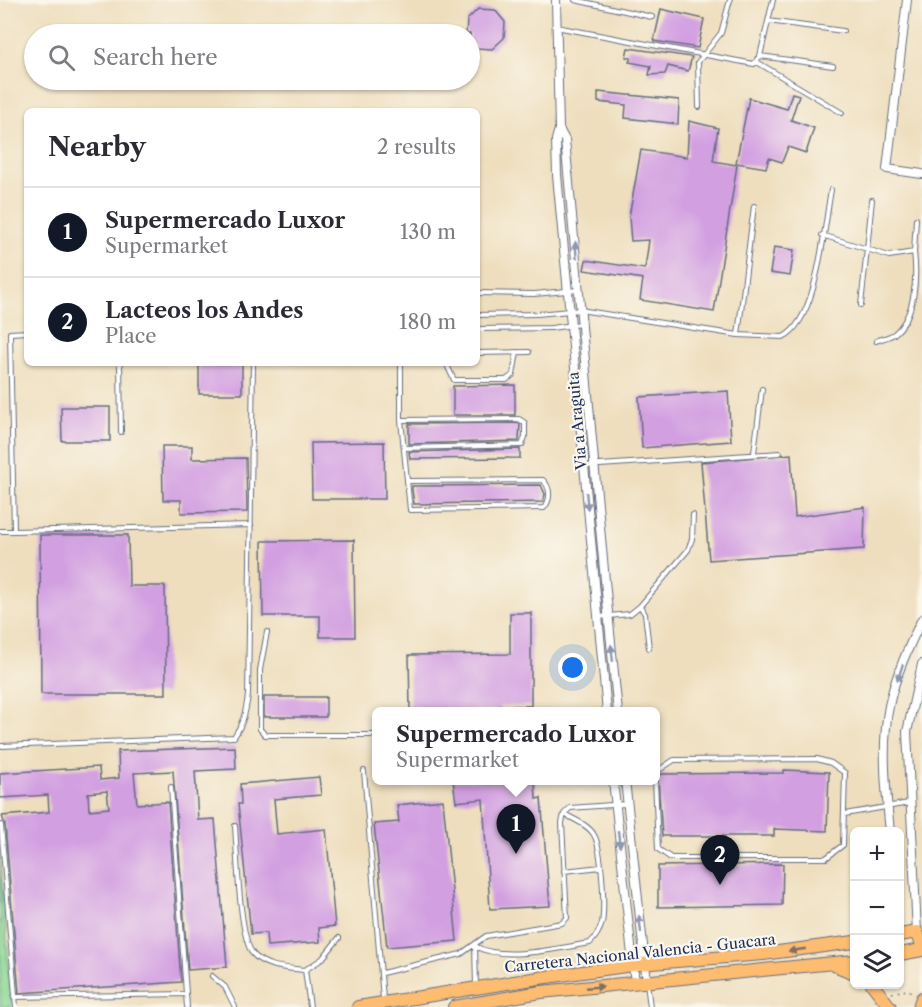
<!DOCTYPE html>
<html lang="en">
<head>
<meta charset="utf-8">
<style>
  body { margin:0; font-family:"Libre Caslon Text",serif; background:#f7f7f7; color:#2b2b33 }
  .controls { position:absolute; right:18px; bottom:18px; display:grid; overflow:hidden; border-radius:9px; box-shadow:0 2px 4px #0004 }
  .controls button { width:54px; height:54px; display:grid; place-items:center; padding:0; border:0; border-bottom:2px solid #e1e1e2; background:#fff; color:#2b2b33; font:30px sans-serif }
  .you { position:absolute; left:573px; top:668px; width:21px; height:21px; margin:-15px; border:4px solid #fff; border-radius:50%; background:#1a73e8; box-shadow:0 0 0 9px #1a73e833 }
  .badge { display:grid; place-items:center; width:39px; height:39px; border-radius:50%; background:#111827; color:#fff; font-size:20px; font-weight:700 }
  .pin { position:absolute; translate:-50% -50px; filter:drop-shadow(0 2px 3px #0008) }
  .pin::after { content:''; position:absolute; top:32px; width:21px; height:18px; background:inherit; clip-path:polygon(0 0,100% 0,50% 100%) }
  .popup { position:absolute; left:372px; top:707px; width:288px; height:78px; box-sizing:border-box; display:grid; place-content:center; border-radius:9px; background:#fff; filter:drop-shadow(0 2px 4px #0005); font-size:20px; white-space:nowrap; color:#7c7c81 }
  .popup b { font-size:22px; color:#2b2b33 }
  .popup::after { content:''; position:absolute; left:50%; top:100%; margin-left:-12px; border:12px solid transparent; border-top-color:#fff }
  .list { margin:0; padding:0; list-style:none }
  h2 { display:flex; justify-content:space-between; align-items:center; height:78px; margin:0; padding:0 24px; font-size:26px }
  h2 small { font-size:20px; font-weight:400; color:#7c7c81 }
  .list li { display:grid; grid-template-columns:39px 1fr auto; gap:18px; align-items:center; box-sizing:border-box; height:90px; padding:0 24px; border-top:2px solid #e1e1e2 }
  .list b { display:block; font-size:22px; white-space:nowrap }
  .list p { margin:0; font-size:20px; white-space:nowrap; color:#7c7c81 }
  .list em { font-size:20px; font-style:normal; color:#7c7c81 }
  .icon { flex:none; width:33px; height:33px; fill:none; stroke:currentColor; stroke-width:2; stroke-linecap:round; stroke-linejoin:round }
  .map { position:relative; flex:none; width:922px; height:1007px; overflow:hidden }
  .search { position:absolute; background:#fff; box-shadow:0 2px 4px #0004; left:24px; top:24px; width:456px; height:66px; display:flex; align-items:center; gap:15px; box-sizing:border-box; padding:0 21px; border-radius:33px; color:#7c7c81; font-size:22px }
  .panel { position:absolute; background:#fff; box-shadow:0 2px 4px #0004; left:24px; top:108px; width:456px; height:258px; border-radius:9px }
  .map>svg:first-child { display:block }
  .green { fill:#8cd894; stroke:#548479; stroke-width:1.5 }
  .building { fill:#d29fe1; fill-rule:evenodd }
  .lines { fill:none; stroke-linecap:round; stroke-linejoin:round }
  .service-casing { stroke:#656c7f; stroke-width:6 }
  .minor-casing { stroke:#656c7f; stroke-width:10 }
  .primary-casing { stroke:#656c7f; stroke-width:14 }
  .path { stroke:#656c7f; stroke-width:1.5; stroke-dasharray:1.5 4.5; stroke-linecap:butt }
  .service { stroke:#fff; stroke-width:4 }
  .minor { stroke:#fff; stroke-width:8 }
  .primary { stroke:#fdbc6f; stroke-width:12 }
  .oneway { fill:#8d97ae }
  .oneway2 { fill:#816e66 }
  .labels { text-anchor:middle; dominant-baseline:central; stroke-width:4.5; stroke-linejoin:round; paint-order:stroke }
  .street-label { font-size:15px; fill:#1b2f5e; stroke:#fbf7ec }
</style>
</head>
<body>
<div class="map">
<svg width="922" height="1007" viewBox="0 0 922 1007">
  <rect width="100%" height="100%" fill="#fbf7ec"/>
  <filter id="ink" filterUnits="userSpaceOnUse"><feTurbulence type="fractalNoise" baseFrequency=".0167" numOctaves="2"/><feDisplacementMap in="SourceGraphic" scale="12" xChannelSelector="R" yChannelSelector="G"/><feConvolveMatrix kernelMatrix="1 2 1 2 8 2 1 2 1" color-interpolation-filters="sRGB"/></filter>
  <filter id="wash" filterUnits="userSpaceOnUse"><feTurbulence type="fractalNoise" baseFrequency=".008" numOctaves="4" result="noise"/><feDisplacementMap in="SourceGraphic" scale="24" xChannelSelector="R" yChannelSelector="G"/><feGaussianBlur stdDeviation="1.35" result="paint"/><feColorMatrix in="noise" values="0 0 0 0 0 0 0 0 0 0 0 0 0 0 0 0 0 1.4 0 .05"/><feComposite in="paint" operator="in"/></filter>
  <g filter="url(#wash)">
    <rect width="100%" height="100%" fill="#eedebd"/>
    <path class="green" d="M0 853 12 1007H0Z"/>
    <g id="blocks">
      <path class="building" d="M478 9 495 10 505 22 504 38 492 49 476 48 470 40V34H466L467 20Z
        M661 9 704 19 698 48 654 41Z
        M628 48 692 57 688 71 668 66 665 74 649 75 651 66 629 62 631 58 626 57Z
        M598 92 679 100 678 124 625 118 626 105 598 102Z
        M792 93 799 95 791 120 814 128 806 153 788 147 782 162 769 158 766 168 736 163 749 98 787 109Z
        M689 121 718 128 713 161 737 165 714 312 640 300 643 279 584 270 586 260 645 269 649 240 631 241 629 217 641 150 687 157Z
        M774 247 794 250 790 276 770 273Z
        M199 363H242V394H199Z
        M515 385V415H453V386Z
        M728 391 731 441 642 448 639 397Z
        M61 407H110V441H62Z
        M515 423 520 424 519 441 409 444V424Z
        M384 442 385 499H312L311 443Z
        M162 446H192V459L246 458 247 512 181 513V500H163Z
        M520 449V458L410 459 409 452Z
        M791 454 795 517 865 507 864 549 709 560 701 462Z
        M541 485 545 494 543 502 414 504 412 490V486Z
        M40 535H128L129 586H165L166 694H41Z
        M354 540 355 637H320V616H263L262 541Z
        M510 613H531V706H500V710H410L409 655 510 654Z
        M264 697H326V717H264Z
        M235 747 236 769 195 771 198 820 215 819 227 967 188 970 173 771 134 773 137 804 168 802 181 982 19 993 5 825 2 816 49 812 48 795 0 798V773L99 767 100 780 119 778 118 751ZM107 791 109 808 89 810 88 793Z
        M784 770 829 772 827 831 774 829V836H662L658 777 661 774 784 773Z
        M319 777 321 795 274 799 277 834 326 829 335 926 319 928 320 942 267 946 266 933 251 934 238 804H241L240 784Z
        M453 780H535L536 799 541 798 550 906 490 909 483 799 456 802Z
        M443 800 457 941 387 947 374 824 399 822 397 805Z
        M783 864 782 905 658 907V866Z"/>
    </g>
  </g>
  <g filter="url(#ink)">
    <use href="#blocks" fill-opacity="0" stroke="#656c7f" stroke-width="1.5"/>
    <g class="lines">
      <g class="service-casing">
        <path id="service" d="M575 0 652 17
          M768 21 843 31
          M556 27 754 64 760 56 773 0
          M760 56 833 66
          M757 62 842 113
          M699 107 698 62 721 33 730 0
          M872 200 867 249 889 256 914 252 916 219
          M822 235 867 249 861 305
          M477 293 534 294 578 290
          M477 315 537 314 580 310 738 335 783 337C818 321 824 226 831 190
          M477 329 551 328 581 324
          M738 335 754 206
          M876 341C881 339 889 337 894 334 916 316 917 277 914 252
          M477 353 529 352
          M120 363 121 432
          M401 363V420L410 510 544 508C551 500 551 488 543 480L407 481
          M446 363 454 380H506L513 375 517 352
          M401 420 519 419 525 423V437L522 445 404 448
          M754 453 762 389
          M585 466 780 453
          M0 531H14L10 333 27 332
          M14 531 251 525
          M640 606 645 614 649 648
          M598 617 630 614 640 606 688 550 692 539 693 515
          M267 632 260 670V729L265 735H376
          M0 746 234 737C243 724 246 711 248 695L253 363
          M364 771 383 999
          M655 780 658 849 671 858H826L843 845 845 773 831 763 817 759 674 760 656 772
          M171 787 187 1007
          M845 814 909 803
          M1 825 16 1007
          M235 826C237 851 239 938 253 954 265 968 288 968 305 970L310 1007
          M564 871 601 867
          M475 946C502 962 559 948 590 943 595 938 600 930 602 923 605 907 602 848 594 835 589 825 573 819 564 814
          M475 946 476 986
          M305 970 322 959 339 938
          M382 973 461 954 486 936 562 923 567 918 562 823 564 814 570 808 626 804
          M212 976 225 987 235 1007
          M647 983 650 1007
          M14 997 186 994"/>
      </g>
      <g class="minor-casing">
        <path id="minor" d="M556 0 559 129 556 140 557 175 607 712
          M907 0 887 169 922 174
          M559 129 565 140C583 330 598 521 618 712
          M613 780 635 983
          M625 780 647 982
          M890 832C886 791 881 746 889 706 895 676 909 646 922 619
          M917 932 907 732 922 664"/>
      </g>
      <g class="primary-casing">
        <path id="primary" d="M900 935 917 932 922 945
          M900 954 922 950
          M834 965 854 973
          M872 984 890 1007
          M358 1007 539 978 640 964 763 954 854 942
          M454 1007 541 992 854 961
          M919 1007 922 998"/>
      </g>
      <path class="path" d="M892 993 907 990 913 992"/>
      <use href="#service" class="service"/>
      <use href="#minor" class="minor"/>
      <use href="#primary" class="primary"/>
    </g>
    <defs><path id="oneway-solid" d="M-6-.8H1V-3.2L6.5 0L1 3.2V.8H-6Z" transform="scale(1.5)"/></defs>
    <g class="oneway">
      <use href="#oneway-solid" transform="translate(576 250) rotate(-94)"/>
      <use href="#oneway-solid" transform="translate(587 501) rotate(85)"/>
      <use href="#oneway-solid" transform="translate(612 653) rotate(-96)"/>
      <use href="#oneway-solid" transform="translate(900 673) rotate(108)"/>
      <use href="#oneway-solid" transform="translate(619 839) rotate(83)"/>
      <use href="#oneway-solid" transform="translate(640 924) rotate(-97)"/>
    </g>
    <g class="oneway2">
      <use href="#oneway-solid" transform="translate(797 950) rotate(172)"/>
      <use href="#oneway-solid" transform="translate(595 987) rotate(-5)"/>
    </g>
  </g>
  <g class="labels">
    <g class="street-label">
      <text transform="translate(577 421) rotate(-95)">Via a Araguita</text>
      <text transform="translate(640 953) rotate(-6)">Carretera Nacional Valencia - Guacara</text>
    </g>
  </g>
</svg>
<div class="controls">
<button>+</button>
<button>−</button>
<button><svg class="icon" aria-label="layers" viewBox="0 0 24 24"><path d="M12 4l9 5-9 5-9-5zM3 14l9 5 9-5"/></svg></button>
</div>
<div class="you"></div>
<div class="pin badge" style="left:516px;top:854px">1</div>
<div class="popup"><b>Supermercado Luxor</b>Supermarket</div>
<div class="pin badge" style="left:720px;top:885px">2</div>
<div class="search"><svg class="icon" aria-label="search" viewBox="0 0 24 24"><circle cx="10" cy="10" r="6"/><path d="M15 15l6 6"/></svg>Search here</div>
<section class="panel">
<h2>Nearby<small>2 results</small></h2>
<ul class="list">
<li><span class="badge">1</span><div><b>Supermercado Luxor</b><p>Supermarket</p></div><em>130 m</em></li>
<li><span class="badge">2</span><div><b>Lacteos los Andes</b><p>Place</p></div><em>180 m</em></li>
</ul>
</section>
</div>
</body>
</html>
